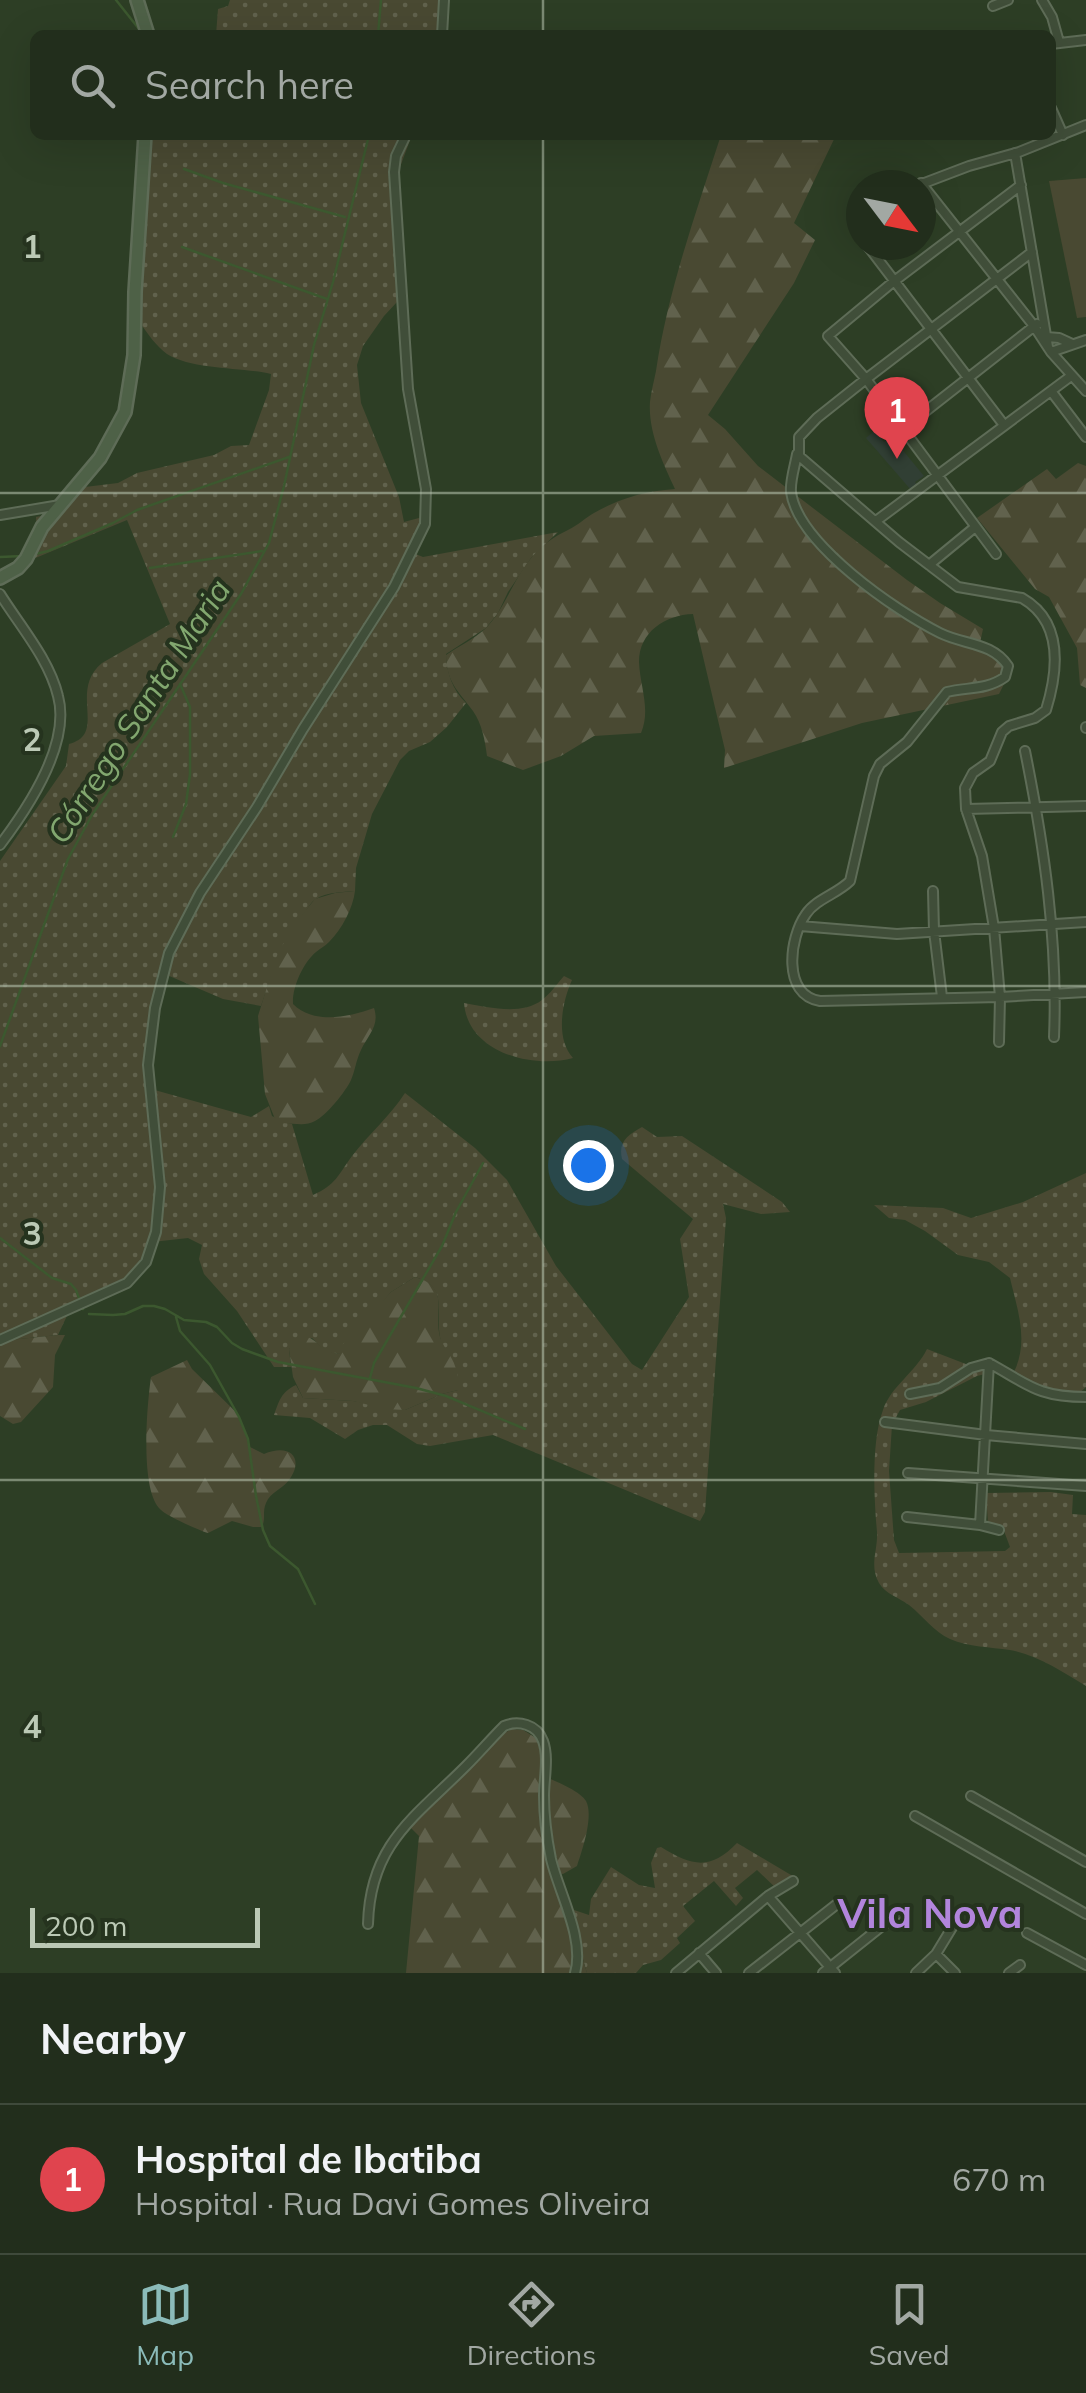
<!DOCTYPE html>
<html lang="en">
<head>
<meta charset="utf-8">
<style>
  body { margin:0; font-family:Mulish,sans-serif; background:#2a3625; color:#f1f3f6 }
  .compass { position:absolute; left:846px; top:170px; width:90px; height:90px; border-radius:50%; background:#222e1c; box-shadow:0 10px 40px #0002; rotate:122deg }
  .scale { position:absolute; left:30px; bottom:25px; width:230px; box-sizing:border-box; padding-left:10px; border:5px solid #bbc9b5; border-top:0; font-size:28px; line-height:35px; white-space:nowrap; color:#bbc9b5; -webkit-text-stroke:8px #25331e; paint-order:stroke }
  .you { position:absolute; left:588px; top:1165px; width:35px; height:35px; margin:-25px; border:8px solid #fff; border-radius:50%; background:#1a73e8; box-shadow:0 0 0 15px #1a73e833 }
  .badge { display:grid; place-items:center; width:65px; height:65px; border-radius:50%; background:#8bbbb9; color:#fff; font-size:32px; font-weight:700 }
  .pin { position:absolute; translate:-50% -82px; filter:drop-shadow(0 2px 5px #0008) }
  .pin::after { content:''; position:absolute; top:52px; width:35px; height:30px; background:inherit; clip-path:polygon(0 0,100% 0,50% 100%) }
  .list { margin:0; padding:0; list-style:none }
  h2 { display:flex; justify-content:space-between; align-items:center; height:130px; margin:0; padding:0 40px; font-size:42px }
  h2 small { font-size:32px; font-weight:400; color:#a2a8a3 }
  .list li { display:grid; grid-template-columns:65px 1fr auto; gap:30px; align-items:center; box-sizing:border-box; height:150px; padding:0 40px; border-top:2px solid #3f4a3b }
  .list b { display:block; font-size:38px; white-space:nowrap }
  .list p { margin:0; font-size:32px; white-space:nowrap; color:#a2a8a3 }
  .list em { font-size:32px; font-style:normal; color:#a2a8a3 }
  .icon { flex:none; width:55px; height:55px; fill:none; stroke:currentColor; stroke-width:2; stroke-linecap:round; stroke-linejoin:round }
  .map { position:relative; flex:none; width:1086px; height:1973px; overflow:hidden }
  .search { position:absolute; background:#222e1c; box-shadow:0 10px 40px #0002; left:30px; right:30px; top:30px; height:110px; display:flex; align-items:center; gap:25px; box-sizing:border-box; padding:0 35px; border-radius:15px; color:#a2a8a3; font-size:38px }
  .sheet { height:280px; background:#222e1c }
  nav { display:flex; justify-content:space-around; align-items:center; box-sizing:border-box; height:140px; border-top:2px solid #3f4a3b; background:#222e1c; font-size:28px; color:#a2a8a3 }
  nav a { display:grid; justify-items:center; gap:5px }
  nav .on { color:#8bbbb9 }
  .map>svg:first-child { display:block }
  .medical { fill:#313f34 }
  .grass { fill:url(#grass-dots) }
  .forest { fill:url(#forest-firs) }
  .green { fill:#494932 }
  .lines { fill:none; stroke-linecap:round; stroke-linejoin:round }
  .stream { stroke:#3c582f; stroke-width:2.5 }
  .street-casing { stroke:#5e6c57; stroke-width:12 }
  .secondary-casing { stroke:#5e6c57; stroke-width:16 }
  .street { stroke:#404e39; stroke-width:8 }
  .secondary { stroke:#4e6147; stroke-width:11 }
  .grid { fill:none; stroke:#bbc9b5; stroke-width:2.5; stroke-opacity:0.55 }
  .labels { text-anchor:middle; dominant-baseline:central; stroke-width:8; stroke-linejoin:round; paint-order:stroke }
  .water-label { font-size:32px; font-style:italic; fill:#82a76f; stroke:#25331e }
  .district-label { font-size:40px; font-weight:bold; fill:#b285dc; stroke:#25331e }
  .grid-label { font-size:32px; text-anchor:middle; font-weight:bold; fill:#bbc9b5; stroke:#25331e; stroke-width:8; stroke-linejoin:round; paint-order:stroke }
</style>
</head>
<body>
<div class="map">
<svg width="1086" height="1973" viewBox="0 0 1086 1973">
  <defs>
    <pattern id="grass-dots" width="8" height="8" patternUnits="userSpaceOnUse" patternTransform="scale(2.5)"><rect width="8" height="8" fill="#494932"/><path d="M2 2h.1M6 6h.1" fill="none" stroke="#61624d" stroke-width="1.8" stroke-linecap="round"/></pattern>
    <pattern id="forest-firs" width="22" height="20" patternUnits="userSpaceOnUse" patternTransform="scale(2.5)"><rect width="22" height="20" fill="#494932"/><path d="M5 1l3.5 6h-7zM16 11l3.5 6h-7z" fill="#61624d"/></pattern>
  </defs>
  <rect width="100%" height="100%" fill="#2d3e25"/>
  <path class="medical" d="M874 431 884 442 891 436 924 476 915 482 917 485 911 490 866 438Z"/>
  <path class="grass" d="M230 0H447L445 35H216L218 9 228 6Z
    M157 135H412L400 167V292L397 302 384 316 363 346 357 365 361 403 399 497 404 522 419 518 423 521 413 553 423 557 558 532 531 558 508 592 498 613 486 628 446 654C447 674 452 689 466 703L447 727 430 742 409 751 400 760 372 814 356 868 355 891C343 892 326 892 316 899 311 902 309 907 305 912 281 939 273 972 261 1006L223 999 167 975C154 1012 152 1050 151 1089L251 1117 269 1106 272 1116 283 1122 292 1124 313 1195C336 1185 338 1175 352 1156 369 1134 390 1116 405 1093L475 1148 507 1180 556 1266 632 1364 642 1370 689 1297 680 1239 693 1219 622 1159C618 1141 628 1135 642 1127L657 1137 682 1136 782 1202 790 1212 761 1214 723 1204 726 1218 705 1512 700 1521 493 1435 430 1446 417 1444 387 1425H373L358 1430 345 1439 310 1418 274 1415C279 1401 281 1392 296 1385L303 1398 353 1401 405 1410 442 1394 458 1390C452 1373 444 1355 440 1337 435 1310 449 1287 415 1277L391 1292 339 1354 326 1352 312 1338 289 1349 291 1367H274L237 1311 204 1274 199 1259 202 1245 188 1238 152 1242 144 1262 131 1277 72 1305 58 1335 0 1341V861L66 766 69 744C108 734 68 691 102 663L170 624 127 520 33 559 37 542 36 517 54 513 85 487 118 483 137 473 214 455 231 446 249 445 269 390 271 374C241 367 193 370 167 354 156 346 148 334 140 323L144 200 152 141Z
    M564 976 572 980C562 1002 555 1038 573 1058 533 1069 468 1053 464 1003 488 1007 521 1016 542 1000 550 994 557 984 564 976Z
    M1086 1173V1387C1066 1408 1031 1392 1010 1379 1031 1346 1018 1312 1010 1278L989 1262 958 1255 925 1231 905 1220 889 1218 874 1205 943 1208 971 1218 1023 1202Z
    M927 1349 989 1373 977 1376 926 1402 900 1410 892 1425 889 1471 894 1540 899 1553 1005 1551 1010 1547 1004 1531 988 1523 986 1493 1051 1492 1073 1495 1072 1514 1086 1515V1686C1063 1672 1037 1655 1010 1650 990 1647 969 1647 950 1639 934 1632 923 1616 909 1605 900 1598 885 1594 879 1583 869 1565 878 1551 877 1532 874 1498 871 1442 883 1410 891 1386 916 1372 927 1349Z
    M737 1843 796 1878 777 1889 757 1870 735 1888 743 1898 736 1906 714 1881 683 1906 695 1921 677 1938 680 1943 661 1960 643 1965 636 1973H587L568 1908 589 1915 591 1899 611 1867 639 1885 655 1888 651 1863 657 1848 661 1847C692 1866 710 1871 737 1843Z"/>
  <path class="forest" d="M721 135H836L794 223 815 240 794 283 708 415 725 429 758 466 907 580 940 603 983 629 980 643 1011 670 999 694 862 723 724 768 725 750 693 614C665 615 639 632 639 662 640 687 651 709 641 733L594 736 561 756 523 770 487 756C485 740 482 724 473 711 457 689 447 683 446 655 459 646 474 639 485 629 505 609 513 579 532 557 542 545 555 536 568 530 577 526 585 518 594 513 620 498 646 491 675 489 663 463 648 432 650 402 651 392 654 381 656 371 668 290 696 213 721 135Z
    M1078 463 1086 466V688L1080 685 1077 648 1049 597 1035 589 977 518 1047 469 1056 479Z
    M355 891C353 908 342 929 329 942 325 946 321 948 316 952 303 963 292 987 293 1004 314 1025 349 1017 374 1008 380 1026 368 1035 361 1050 356 1060 355 1071 351 1080 346 1091 326 1116 315 1121 303 1128 289 1121 277 1124L265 1094 258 1016 276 958 292 927 315 899 335 893Z
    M415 1277C451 1287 433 1311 440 1337 443 1347 452 1356 455 1366 458 1373 458 1383 458 1390L442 1394 405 1410 385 1409 353 1401 303 1398 293 1377 289 1349 303 1336C320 1339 318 1351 339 1354L342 1345 391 1292Z
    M58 1335H65L55 1355 53 1387 21 1422 13 1424 0 1416V1341Z
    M187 1360 192 1369 238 1414 250 1447 264 1454C290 1443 305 1458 289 1480 283 1489 270 1492 266 1503 262 1512 266 1518 262 1527H253L232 1521 208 1533C198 1530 164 1515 159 1508 140 1487 147 1405 151 1377Z
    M512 1729 523 1730 541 1741 544 1777C555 1780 581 1792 586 1801 594 1816 582 1851 577 1866L563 1874 557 1873 587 1973H406L419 1836 410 1827C432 1800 482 1744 512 1729Z"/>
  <path class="green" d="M1086 178V317L1077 318 1049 181Z"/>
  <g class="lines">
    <path class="stream" d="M116 0 143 34
      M378 35 381 0
      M184 169 223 183 345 217
      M182 247 327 299
      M31 555 48 551 113 523 137 510 289 457
      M0 557 23 556
      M150 568 262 551
      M173 837 186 804 190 774V707L180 684
      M0 1046 68 859 92 815 241 594 269 543 284 486 314 345 333 282 369 135
      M0 1238 52 1278 71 1284 76 1290 83 1309
      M89 1314 113 1315 125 1314 143 1306H154L165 1309 184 1320 206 1322 217 1327 232 1343 242 1349 278 1362 416 1388 446 1396 525 1429
      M176 1317 180 1331 210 1365 239 1417 248 1439 256 1496 263 1530 270 1546 298 1569 315 1604
      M370 1378 374 1363 442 1246 456 1212 483 1163"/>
    <g class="street-casing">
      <path id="street" d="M1042 0 1052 17 1059 42
        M993 6 1008 0
        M442 35 444 0
        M1051 44 1086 40
        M1051 108 1063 135
        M1015 153 1048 347
        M921 183 1034 326 1051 352 1086 391
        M919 185 969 166 1019 152 1086 125
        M867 245 1004 425
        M1047 337 1059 338 1072 344
        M1051 352 1086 340
        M1051 391 1086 437
        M903 429 1037 324
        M797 454C795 466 790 480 791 492 798 544 896 611 940 633 964 645 992 642 1008 666L1005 677C987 690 968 687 947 692L907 742 880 764 874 776 850 881C837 894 816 899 806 914 789 938 782 995 820 1001L1000 997 1086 992
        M0 515 60 505
        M876 521 1071 376
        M996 554 866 379 828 336 893 282 1021 185
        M929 565 974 528
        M0 594C20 626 49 659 58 696 71 744 28 808 0 845
        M1086 727V728
        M1025 751C1044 845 1058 941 1054 1037
        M966 809 1086 806
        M933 891 934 931 942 997
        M800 926 897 934 1086 922
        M999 1042 1000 997 994 928 982 856 966 809 965 788 973 773 990 761 1002 732 1009 726 1035 718 1046 710C1058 671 1064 622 1022 598L958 587 899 542 799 456V437L817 418 866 379 1032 252
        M0 1340 127 1283 146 1262 156 1232 160 1187 148 1065 155 1008 169 953 200 893 257 807 303 729 394 587 425 524 426 489 408 389 394 172 396 156 406 135
        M910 1394 940 1388 971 1368 989 1363C1029 1385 1038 1397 1086 1397
        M885 1422 986 1435 1086 1444
        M908 1473 1086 1486
        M907 1517 980 1525 999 1530
        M980 1525 989 1363
        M971 1796 1086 1862
        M915 1816 1086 1914
        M768 1896 835 1973
        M368 1924C370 1844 415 1817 466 1766 479 1753 491 1739 504 1726 518 1720 537 1724 543 1741 549 1757 544 1779 544 1796 544 1817 547 1839 551 1859 559 1893 585 1939 575 1973
        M1027 1933 1086 1965
        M699 1953 716 1973
        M936 1954 955 1973
        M676 1973 768 1896 793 1881
        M749 1973 837 1904
        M823 1973 902 1910
        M916 1973 936 1954 956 1921
        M1009 1973 1020 1965"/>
    </g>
    <g class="secondary-casing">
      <path id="secondary" d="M137 0 148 35
        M0 578 18 568 26 559 42 527 100 458 125 412 134 355 135 292 145 135"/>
    </g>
    <use href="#street" class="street"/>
    <use href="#secondary" class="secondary"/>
  </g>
  <path class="grid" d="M543 0V35M543 135V1973M0 493H1086M0 986H1086M0 1480H1086"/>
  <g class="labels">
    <g class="water-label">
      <text transform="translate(138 711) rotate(-57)">Córrego Santa Maria</text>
    </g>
    <g class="district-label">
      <text x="930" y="1913">Vila Nova</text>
    </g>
  </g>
  <g class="grid-label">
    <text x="32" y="258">1</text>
    <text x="32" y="751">2</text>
    <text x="32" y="1245">3</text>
    <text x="32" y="1738">4</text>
  </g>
</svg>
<svg class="compass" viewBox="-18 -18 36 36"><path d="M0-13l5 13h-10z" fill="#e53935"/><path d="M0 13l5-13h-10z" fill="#a2a8a3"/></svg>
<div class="scale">200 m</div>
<div class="you"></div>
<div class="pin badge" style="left:897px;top:459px;background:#e0444e">1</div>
<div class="search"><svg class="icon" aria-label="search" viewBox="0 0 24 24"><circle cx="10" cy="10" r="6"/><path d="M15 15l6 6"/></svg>Search here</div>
</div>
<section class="sheet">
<h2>Nearby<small></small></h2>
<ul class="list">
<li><span class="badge" style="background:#e0444e">1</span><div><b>Hospital de Ibatiba</b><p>Hospital · Rua Davi Gomes Oliveira</p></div><em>670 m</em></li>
</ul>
</section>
<nav>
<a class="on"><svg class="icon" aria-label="map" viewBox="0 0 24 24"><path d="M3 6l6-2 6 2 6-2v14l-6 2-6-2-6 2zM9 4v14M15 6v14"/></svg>Map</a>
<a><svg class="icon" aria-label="directions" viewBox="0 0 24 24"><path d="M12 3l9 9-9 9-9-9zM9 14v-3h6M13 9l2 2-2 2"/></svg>Directions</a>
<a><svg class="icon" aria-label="saved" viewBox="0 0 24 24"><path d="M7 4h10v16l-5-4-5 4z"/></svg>Saved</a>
</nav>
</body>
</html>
